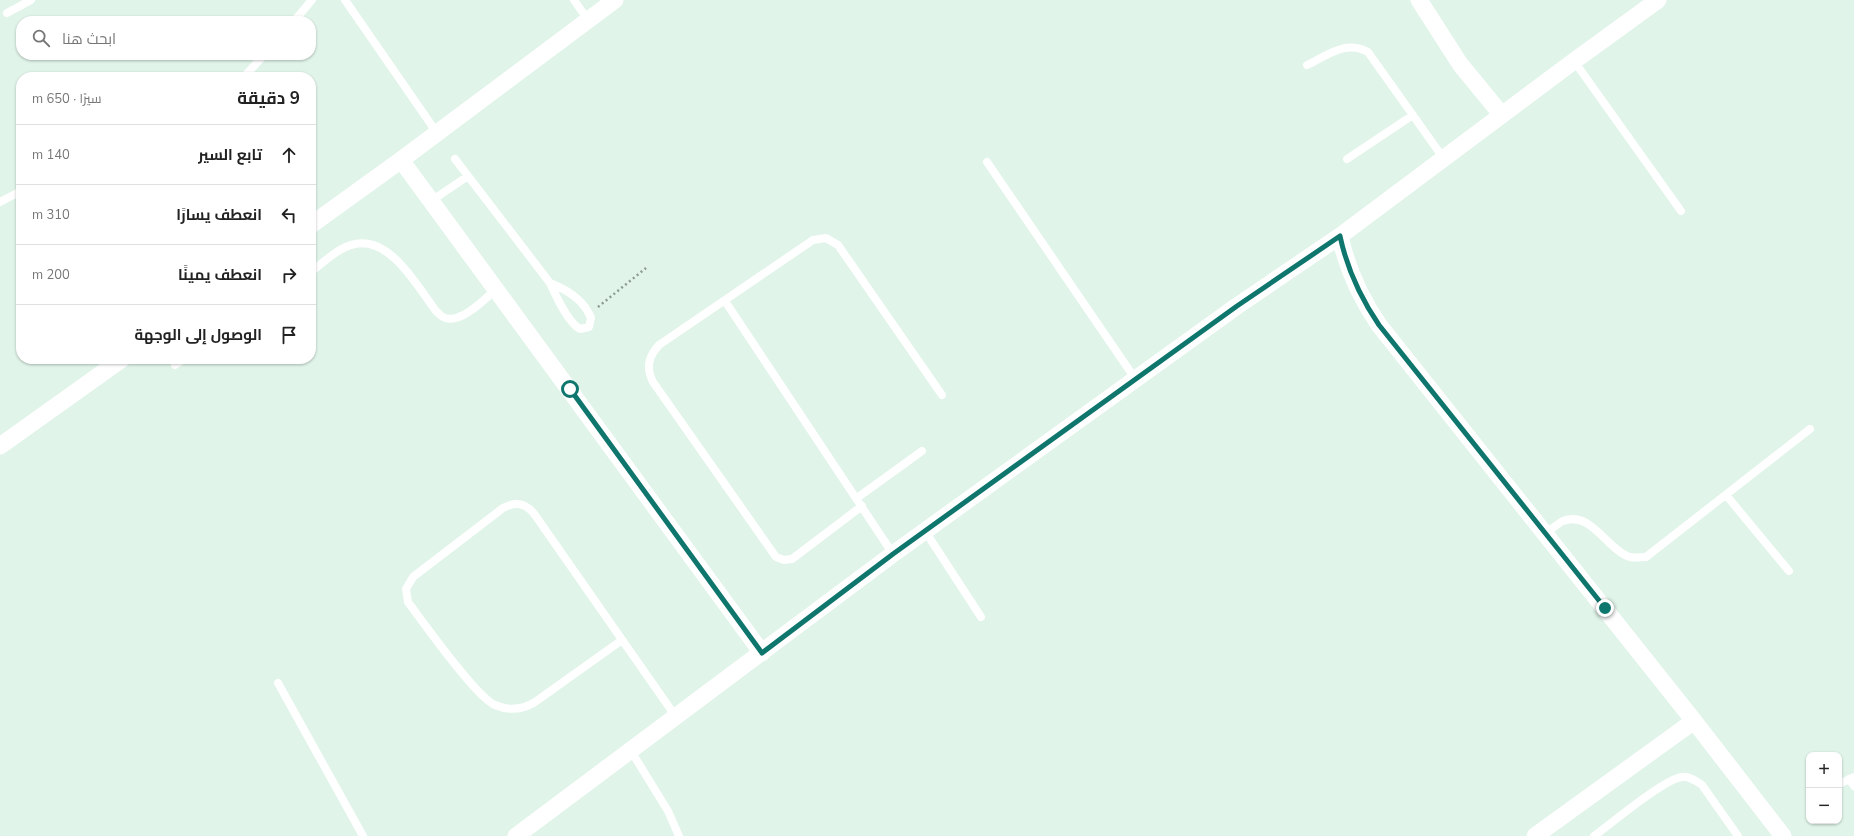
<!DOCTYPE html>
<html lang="ar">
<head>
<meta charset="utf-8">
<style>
  body { margin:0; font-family:"Nunito Sans",Cairo,sans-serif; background:#f6f6f6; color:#222; direction:rtl }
  .controls { position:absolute; right:12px; bottom:12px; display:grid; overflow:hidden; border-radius:8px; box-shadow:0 1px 3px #0004 }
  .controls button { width:36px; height:36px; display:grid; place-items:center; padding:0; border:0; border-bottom:1px solid #e0e0e0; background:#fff; color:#222; font:20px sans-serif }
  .stop { position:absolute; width:12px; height:12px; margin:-9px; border:3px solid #0f766e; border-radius:50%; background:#fff }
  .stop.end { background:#0f766e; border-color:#fff; box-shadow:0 1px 4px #0008 }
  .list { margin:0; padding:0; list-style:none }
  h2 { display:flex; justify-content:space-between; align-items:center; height:52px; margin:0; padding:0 16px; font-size:17px }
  h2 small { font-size:13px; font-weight:400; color:#767676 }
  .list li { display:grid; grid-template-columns:26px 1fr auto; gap:12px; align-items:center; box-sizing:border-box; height:60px; padding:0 16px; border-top:1px solid #e0e0e0 }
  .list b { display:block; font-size:15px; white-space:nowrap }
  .list em { font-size:13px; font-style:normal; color:#767676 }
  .icon { flex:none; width:22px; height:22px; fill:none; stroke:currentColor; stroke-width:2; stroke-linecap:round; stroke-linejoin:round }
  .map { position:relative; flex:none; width:1854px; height:836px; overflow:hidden; direction:ltr }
  .search { position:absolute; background:#fff; box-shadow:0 1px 3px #0004; left:16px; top:16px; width:300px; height:44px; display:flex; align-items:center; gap:10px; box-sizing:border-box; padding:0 14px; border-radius:16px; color:#767676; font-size:15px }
  .panel { position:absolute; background:#fff; box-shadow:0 1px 3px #0004; left:16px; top:72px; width:300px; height:292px; border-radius:16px; direction:rtl }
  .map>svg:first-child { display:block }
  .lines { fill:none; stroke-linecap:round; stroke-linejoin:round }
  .path { stroke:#8d9b93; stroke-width:2.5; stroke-dasharray:2 3; stroke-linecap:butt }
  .service { stroke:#fff; stroke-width:8 }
  .minor { stroke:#fff; stroke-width:17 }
  .route { stroke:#0f766e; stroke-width:5 }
</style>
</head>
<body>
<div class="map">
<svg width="1854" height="836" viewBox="0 0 1854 836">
  <rect width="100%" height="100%" fill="#e0f4e9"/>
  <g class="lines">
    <path class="path" d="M598 307 646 268"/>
    <path class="service" d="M345 0 437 133
      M574 0 588 20
      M7 13 31 0
      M294 21 312 0
      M1574 61 1681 211
      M1307 65C1328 55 1345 40 1368 52L1444 159
      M244 77 264 55
      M455 159 550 283C556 296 568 323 580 329L589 327 591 318C584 300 568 290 550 283
      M1347 159 1413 115
      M987 162 1136 380
      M431 201 468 176
      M0 202 21 191
      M311 272C324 262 339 247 355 244 391 237 417 286 436 311 438 313 441 316 443 317 459 326 485 299 496 289
      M725 301 893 554
      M175 365 184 359
      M1726 495 1789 571
      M857 498 922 451
      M862 506 792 559 784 560 776 557 653 382C646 368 648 357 659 345L813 240 826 238 838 245 942 395
      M925 531 981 617
      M1545 533C1551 530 1557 524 1563 521 1591 510 1607 550 1630 557 1634 558 1641 557 1646 557L1810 429
      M622 640 535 702C522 710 509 711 495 705 476 697 423 622 408 602L406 589 413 577 503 508C516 501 526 503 535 515L676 717
      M278 683 363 836
      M631 751 668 811 679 836
      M1849 779 1854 786
      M1839 784 1854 777
      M1594 836C1612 823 1664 779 1682 777 1690 776 1696 781 1702 785L1738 836"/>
    <path class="minor" d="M1419 0 1460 64 1501 114
      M401 160 762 653
      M311 225 401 160 615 0
      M1340 236C1347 269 1360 297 1379 325L1694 721 1783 836
      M0 446 122 359
      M516 836 893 554 1237 306 1340 236 1574 61 1658 0
      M1535 836 1694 721"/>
  </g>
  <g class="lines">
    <path class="route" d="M570 389 762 653 893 554 1237 306 1340 236C1347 269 1360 297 1379 325L1605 608"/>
  </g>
</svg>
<div class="controls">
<button>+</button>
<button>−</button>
</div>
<div class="stop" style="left:570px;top:389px"></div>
<div class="stop end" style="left:1605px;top:608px"></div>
<div class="search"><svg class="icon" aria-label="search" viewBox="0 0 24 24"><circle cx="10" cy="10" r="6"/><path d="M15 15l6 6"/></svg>ابحث هنا</div>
<section class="panel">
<h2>9 دقيقة<small>سيرًا · 650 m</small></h2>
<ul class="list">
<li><svg class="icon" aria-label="ahead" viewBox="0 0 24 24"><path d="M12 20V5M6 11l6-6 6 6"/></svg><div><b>تابع السير</b></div><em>140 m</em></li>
<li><svg class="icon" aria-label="left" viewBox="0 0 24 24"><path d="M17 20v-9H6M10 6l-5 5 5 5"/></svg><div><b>انعطف يسارًا</b></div><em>310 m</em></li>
<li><svg class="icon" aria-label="right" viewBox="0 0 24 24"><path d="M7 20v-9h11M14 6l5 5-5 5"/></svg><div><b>انعطف يمينًا</b></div><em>200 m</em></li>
<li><svg class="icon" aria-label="arrive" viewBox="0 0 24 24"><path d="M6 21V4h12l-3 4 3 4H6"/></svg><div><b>الوصول إلى الوجهة</b></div></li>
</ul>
</section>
</div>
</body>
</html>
